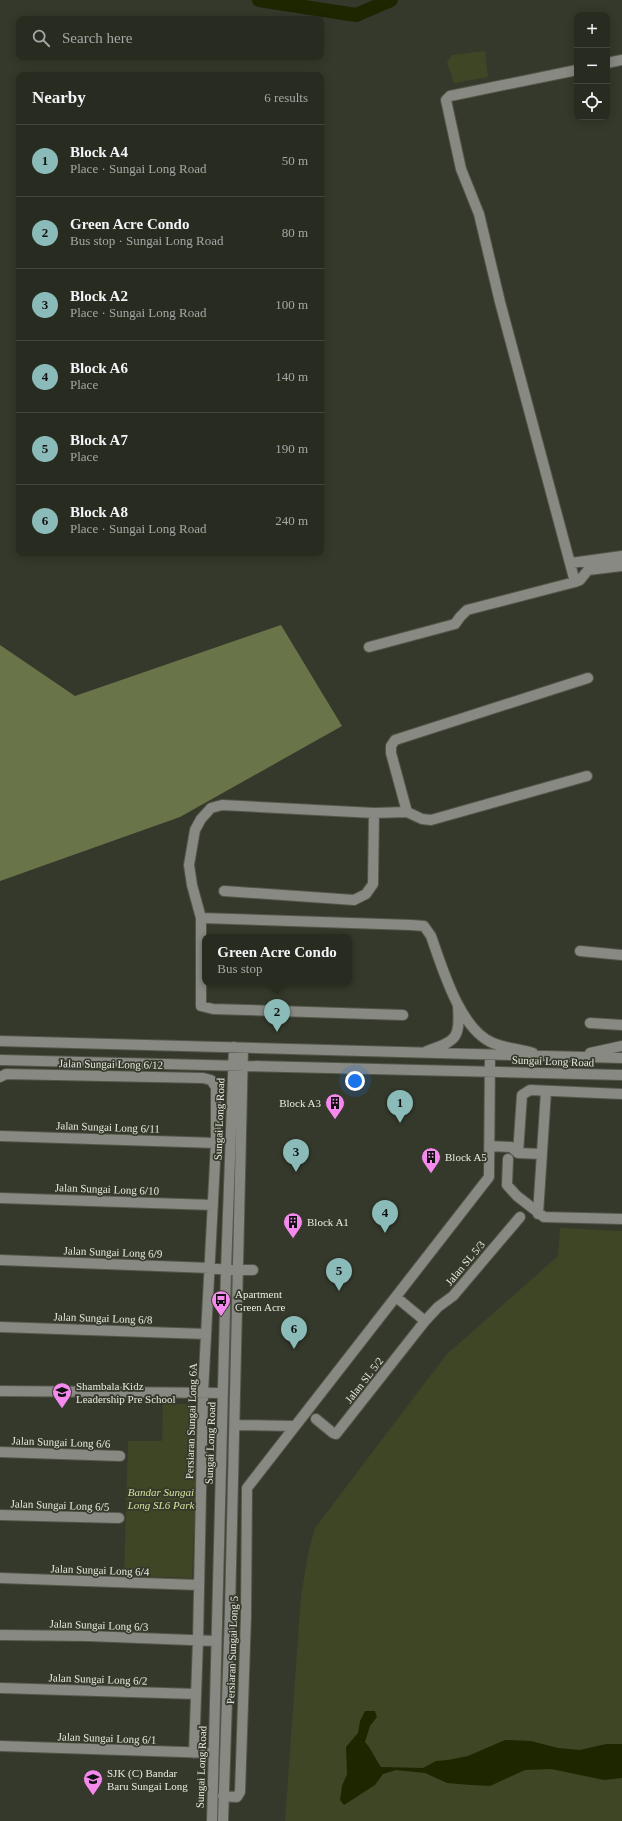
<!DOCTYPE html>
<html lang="en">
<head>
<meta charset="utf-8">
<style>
  body { margin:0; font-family:"Times New Roman",serif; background:#303329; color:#f1f3f6 }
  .controls { position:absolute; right:12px; top:12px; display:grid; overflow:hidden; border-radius:8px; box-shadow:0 2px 10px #0003 }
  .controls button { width:36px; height:36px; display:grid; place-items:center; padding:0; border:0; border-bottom:1px solid #44473e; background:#282b20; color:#f1f3f6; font:20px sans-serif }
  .you { position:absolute; left:355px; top:1081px; width:14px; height:14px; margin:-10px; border:3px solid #fff; border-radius:50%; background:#1a73e8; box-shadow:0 0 0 6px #1a73e833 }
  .badge { display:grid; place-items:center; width:26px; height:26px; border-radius:50%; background:#8bbbb9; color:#111; font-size:13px; font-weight:700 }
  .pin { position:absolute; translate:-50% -33px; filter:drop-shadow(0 1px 2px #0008) }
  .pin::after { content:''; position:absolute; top:21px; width:14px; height:12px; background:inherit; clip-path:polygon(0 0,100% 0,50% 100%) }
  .popup { position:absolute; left:202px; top:934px; width:150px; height:52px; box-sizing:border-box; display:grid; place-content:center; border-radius:8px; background:#282b20; filter:drop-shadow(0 1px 3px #0005); font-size:13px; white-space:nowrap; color:#a5a7a5 }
  .popup b { font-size:15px; color:#f1f3f6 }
  .popup::after { content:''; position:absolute; left:50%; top:100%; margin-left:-8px; border:8px solid transparent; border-top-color:#282b20 }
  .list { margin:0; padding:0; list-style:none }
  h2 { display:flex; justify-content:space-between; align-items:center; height:52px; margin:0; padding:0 16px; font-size:17px }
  h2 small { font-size:13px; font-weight:400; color:#a5a7a5 }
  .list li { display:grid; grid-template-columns:26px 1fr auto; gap:12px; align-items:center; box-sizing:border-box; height:72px; padding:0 16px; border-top:1px solid #44473e }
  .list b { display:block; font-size:15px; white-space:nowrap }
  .list p { margin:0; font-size:13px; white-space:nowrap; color:#a5a7a5 }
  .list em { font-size:13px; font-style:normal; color:#a5a7a5 }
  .icon { flex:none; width:22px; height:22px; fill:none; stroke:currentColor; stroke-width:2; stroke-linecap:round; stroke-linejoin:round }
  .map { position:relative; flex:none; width:622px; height:1821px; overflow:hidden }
  .search { position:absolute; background:#282b20; box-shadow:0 2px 10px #0003; left:16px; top:16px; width:308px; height:44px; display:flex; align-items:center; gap:10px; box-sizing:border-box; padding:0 14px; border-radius:8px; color:#a5a7a5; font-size:15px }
  .panel { position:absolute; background:#282b20; box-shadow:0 2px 10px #0003; left:16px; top:72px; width:308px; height:484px; border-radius:8px }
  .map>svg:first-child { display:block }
  .green { fill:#3e4626 }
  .forest { fill:#6a7449 }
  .water { fill:#1e2600 }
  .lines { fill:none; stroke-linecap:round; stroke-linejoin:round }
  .river { stroke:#1e2600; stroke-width:14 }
  .minor-casing { stroke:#525548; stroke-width:12 }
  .minor { stroke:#878982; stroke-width:10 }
  .labels { text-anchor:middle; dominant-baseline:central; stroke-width:3.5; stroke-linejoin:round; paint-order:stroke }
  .street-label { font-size:11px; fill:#e8eae1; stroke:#35392b }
  .poi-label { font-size:11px; fill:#e8eae1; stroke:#35392b; text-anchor:start }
  .park-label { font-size:11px; font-style:italic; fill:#d2e39c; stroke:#35392b }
</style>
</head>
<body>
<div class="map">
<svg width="622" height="1821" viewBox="0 0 622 1821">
  <rect width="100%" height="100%" fill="#35392b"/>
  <path class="green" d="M485 51 488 77 454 83 447 62 452 55Z
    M560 1228 622 1231V1821H285L301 1596 308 1554 315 1528 446 1355 558 1256Z
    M163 1403 199 1405 192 1578 124 1576 128 1441H162Z"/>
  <path class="forest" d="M281 625 342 726 180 817 0 881V645L75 696Z"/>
  <path class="water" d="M365 1711H375L377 1717 370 1726 365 1742C372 1750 375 1758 381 1767L423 1768 436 1761 448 1760 468 1756 505 1740 531 1741 558 1748 580 1750 606 1744H622V1778L604 1780 551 1769 525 1770 490 1786 471 1785 447 1783 425 1773 396 1770 383 1774 375 1785 344 1805 340 1800 342 1786 347 1774 346 1747 358 1733 360 1721Z"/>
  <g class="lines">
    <path class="river" d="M259 0 356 15 391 0"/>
    <g class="minor-casing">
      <path id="minor" d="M607 63 622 60
        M571 563 622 556
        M575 582 500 302 479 214 461 169 446 100 450 96 577 70
        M369 647 455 624 460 617 467 610 575 582 580 580 588 570 622 566
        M407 812 391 753V746L395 740 588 678
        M224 891 354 900 366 894 373 884 374 813
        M201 918 411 925 424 926 431 936C442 967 460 1030 493 1043 505 1048 520 1049 533 1053
        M580 951 622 955
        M403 1015 213 1009 201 1006V918L192 885 189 865 195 830 201 819 211 808 222 805 374 813 407 812 422 819 431 820 587 776
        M590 1023 622 1025
        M0 1041 622 1058
        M427 1051C457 1040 460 1039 458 1006
        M590 1053 622 1046
        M0 1060 622 1075
        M0 1077 6 1074 203 1078 211 1080 216 1087V1143L203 1393 198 1640 194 1753
        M0 1136 216 1143
        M489 1146 511 1147 518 1153 541 1154
        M518 1153 522 1095 530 1090 622 1094
        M508 1159 507 1185 517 1196 544 1217 622 1219
        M0 1198 213 1205
        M538 1214 546 1091
        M0 1260 210 1268 226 1270H253
        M396 1297 425 1321
        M0 1327 206 1334
        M0 1391 223 1393
        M316 1419 333 1433 336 1434 425 1321 438 1307 453 1296 520 1217
        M235 1425 294 1426
        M0 1452 120 1456
        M0 1515 119 1518
        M0 1578 199 1585
        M0 1635 88 1636 216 1641
        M0 1688 196 1694
        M0 1746 213 1753
        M223 1796 237 1797 240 1792 246 1616 247 1488 489 1177 490 1055
        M212 1821 226 1270 234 1047
        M223 1821 230 1610 243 1048"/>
    </g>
    <use href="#minor" class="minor"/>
  </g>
  <defs>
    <g id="building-pin" transform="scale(1)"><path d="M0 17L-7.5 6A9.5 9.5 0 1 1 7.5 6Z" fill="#f589ee" stroke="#35392b"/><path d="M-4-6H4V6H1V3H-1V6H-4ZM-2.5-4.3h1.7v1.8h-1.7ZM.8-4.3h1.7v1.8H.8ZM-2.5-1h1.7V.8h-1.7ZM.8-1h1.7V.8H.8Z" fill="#111"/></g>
    <g id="bus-pin" transform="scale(1)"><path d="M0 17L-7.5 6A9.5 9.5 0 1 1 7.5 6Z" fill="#f589ee" stroke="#35392b"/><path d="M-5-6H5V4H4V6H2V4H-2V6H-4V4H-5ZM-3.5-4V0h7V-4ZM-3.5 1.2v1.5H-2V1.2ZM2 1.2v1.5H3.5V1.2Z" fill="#111"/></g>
    <g id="school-pin" transform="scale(1)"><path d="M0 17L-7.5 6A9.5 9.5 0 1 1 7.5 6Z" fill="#f589ee" stroke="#35392b"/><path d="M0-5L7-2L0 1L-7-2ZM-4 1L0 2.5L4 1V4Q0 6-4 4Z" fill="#111"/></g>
  </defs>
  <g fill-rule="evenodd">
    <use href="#building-pin" x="335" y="1103"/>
    <use href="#building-pin" x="431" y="1157"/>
    <use href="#building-pin" x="293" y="1222"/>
    <use href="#bus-pin" x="221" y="1300"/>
    <use href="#school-pin" x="62" y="1392"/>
    <use href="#school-pin" x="93" y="1779"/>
  </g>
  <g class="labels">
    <g class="street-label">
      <text transform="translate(553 1061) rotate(2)">Sungai Long Road</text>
      <text transform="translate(111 1064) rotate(1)">Jalan Sungai Long 6/12</text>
      <text transform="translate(219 1119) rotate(-88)">Sungai Long Road</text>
      <text transform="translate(108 1127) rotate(2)">Jalan Sungai Long 6/11</text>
      <text transform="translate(107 1189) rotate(2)">Jalan Sungai Long 6/10</text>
      <text transform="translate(113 1252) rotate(2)">Jalan Sungai Long 6/9</text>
      <text transform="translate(465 1263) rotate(-50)">Jalan SL 5/3</text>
      <text transform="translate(103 1318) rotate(2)">Jalan Sungai Long 6/8</text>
      <text transform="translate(364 1380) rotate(-52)">Jalan SL 5/2</text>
      <text transform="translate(191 1421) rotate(-88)">Persiaran Sungai Long 6A</text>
      <text transform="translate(61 1442) rotate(2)">Jalan Sungai Long 6/6</text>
      <text transform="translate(210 1443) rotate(-88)">Sungai Long Road</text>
      <text transform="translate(60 1505) rotate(2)">Jalan Sungai Long 6/5</text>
      <text transform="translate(100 1570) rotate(2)">Jalan Sungai Long 6/4</text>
      <text transform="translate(99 1625) rotate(2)">Jalan Sungai Long 6/3</text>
      <text transform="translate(232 1650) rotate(-88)">Persiaran Sungai Long 5</text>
      <text transform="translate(98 1679) rotate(2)">Jalan Sungai Long 6/2</text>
      <text transform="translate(107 1738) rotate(2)">Jalan Sungai Long 6/1</text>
      <text transform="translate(201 1767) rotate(-88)">Sungai Long Road</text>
    </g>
    <g class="poi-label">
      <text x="321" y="1103" text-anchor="end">Block A3</text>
      <text x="445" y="1157">Block A5</text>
      <text x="307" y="1222">Block A1</text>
      <text x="235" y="1294">Apartment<tspan x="235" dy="13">Green Acre</tspan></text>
      <text x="76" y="1386">Shambala Kidz<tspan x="76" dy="13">Leadership Pre School</tspan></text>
      <text x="107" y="1773">SJK (C) Bandar<tspan x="107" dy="13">Baru Sungai Long</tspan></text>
    </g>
    <g class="park-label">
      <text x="161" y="1492">Bandar Sungai<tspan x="161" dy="13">Long SL6 Park</tspan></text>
    </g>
  </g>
</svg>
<div class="controls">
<button>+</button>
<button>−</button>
<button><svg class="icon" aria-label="locate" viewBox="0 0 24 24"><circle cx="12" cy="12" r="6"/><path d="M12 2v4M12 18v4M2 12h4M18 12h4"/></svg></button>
</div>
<div class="you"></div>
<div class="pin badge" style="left:400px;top:1123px">1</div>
<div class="pin badge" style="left:277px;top:1032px">2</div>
<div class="popup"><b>Green Acre Condo</b>Bus stop</div>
<div class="pin badge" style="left:296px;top:1172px">3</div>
<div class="pin badge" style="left:385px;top:1233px">4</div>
<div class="pin badge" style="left:339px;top:1291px">5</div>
<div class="pin badge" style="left:294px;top:1349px">6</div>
<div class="search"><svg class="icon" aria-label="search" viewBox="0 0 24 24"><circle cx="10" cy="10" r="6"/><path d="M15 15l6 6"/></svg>Search here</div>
<section class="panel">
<h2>Nearby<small>6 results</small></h2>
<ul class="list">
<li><span class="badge">1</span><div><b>Block A4</b><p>Place · Sungai Long Road</p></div><em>50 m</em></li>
<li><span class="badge">2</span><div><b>Green Acre Condo</b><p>Bus stop · Sungai Long Road</p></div><em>80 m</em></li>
<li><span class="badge">3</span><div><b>Block A2</b><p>Place · Sungai Long Road</p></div><em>100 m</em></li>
<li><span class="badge">4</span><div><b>Block A6</b><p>Place</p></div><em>140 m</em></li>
<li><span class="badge">5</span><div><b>Block A7</b><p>Place</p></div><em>190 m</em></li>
<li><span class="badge">6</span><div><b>Block A8</b><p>Place · Sungai Long Road</p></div><em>240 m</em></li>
</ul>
</section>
</div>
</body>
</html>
